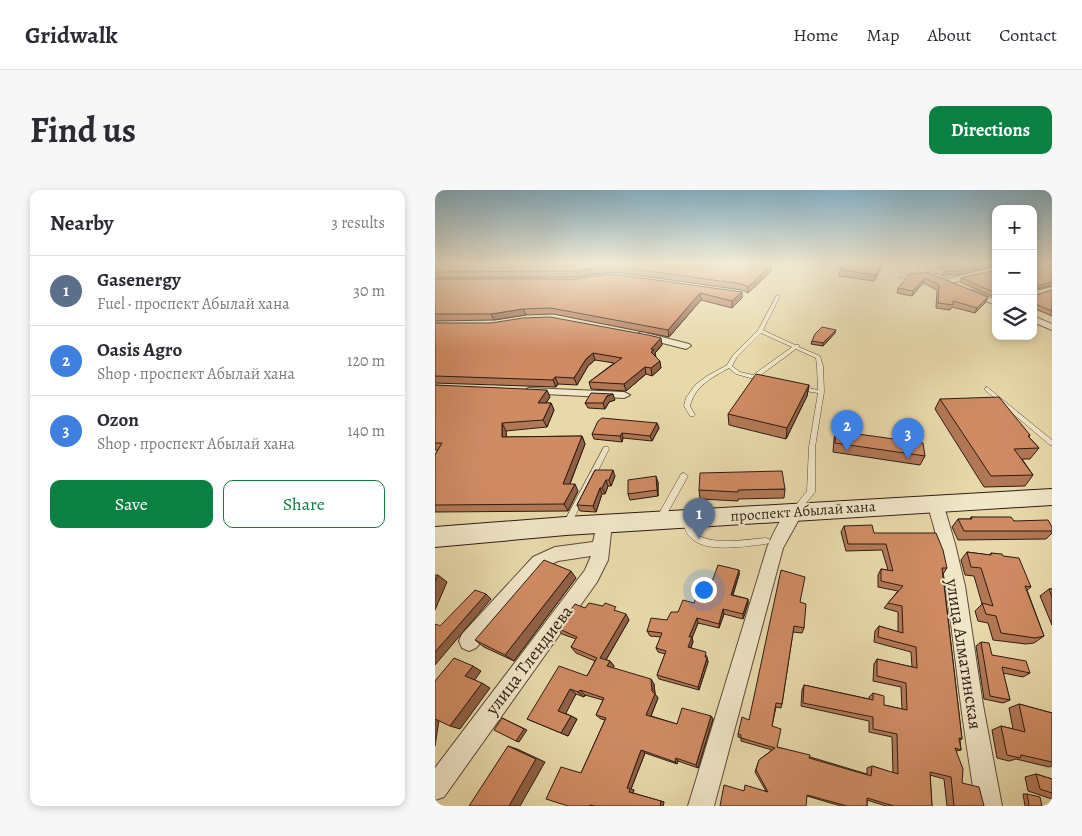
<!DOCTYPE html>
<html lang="en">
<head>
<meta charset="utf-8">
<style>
  body { margin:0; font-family:Alegreya,serif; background:#f7f7f7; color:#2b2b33 }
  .controls { position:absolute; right:15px; top:15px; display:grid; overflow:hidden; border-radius:10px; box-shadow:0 2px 8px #0003 }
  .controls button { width:45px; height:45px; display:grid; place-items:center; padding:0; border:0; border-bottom:1px solid #e1e1e2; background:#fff; color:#2b2b33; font:25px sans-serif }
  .you { position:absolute; left:268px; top:399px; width:18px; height:18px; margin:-12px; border:4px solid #fff; border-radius:50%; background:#1a73e8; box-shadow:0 0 0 8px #1a73e833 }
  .badge { display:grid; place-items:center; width:32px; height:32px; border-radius:50%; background:#0b8043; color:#fff; font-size:16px; font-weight:700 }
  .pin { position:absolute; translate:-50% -41px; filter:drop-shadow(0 1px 2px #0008) }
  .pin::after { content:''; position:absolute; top:26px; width:18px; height:15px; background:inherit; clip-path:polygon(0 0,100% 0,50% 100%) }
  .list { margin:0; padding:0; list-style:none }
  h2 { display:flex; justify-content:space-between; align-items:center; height:65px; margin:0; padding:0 20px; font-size:21px }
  h2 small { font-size:16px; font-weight:400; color:#7c7c81 }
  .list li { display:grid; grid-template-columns:32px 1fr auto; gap:15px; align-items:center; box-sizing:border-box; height:70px; padding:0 20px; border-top:1px solid #e1e1e2 }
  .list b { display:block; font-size:19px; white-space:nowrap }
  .list p { margin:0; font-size:16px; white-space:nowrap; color:#7c7c81 }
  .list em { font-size:16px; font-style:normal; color:#7c7c81 }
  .actions { display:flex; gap:10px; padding:15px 20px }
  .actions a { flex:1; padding:11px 0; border:1px solid #0b8043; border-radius:10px; text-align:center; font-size:18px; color:#0b8043 }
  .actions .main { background:#0b8043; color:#fff }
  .icon { flex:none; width:28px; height:28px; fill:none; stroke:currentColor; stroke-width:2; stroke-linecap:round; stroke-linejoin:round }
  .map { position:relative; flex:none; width:617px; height:616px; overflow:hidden; border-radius:10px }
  header { display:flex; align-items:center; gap:30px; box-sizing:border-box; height:70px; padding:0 25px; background:#fff; border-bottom:1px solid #e1e1e2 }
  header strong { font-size:24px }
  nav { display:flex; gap:28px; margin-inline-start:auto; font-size:18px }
  .intro { display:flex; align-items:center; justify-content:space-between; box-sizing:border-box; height:120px; padding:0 30px }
  h1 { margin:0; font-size:35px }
  .button { padding:12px 22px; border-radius:10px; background:#0b8043; color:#fff; font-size:18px; font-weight:700 }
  main { display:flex; gap:30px; padding:0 30px }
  aside { flex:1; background:#fff; border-radius:10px; box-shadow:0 2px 8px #0003 }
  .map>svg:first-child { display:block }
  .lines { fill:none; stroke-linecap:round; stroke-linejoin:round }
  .lane-casing { stroke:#5d4a38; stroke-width:1 }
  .street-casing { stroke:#5d4a38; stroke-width:2 }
  .secondary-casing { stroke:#2f1b12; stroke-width:2 }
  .lane { fill:#f0e6c8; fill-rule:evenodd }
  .street { fill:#f0e6c8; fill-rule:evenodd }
  .secondary { fill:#f0e6c8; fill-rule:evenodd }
  .wall { fill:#b27856; stroke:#2f1b12 }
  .shaded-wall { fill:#916146; stroke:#2f1b12 }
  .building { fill:#cf8b64; stroke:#2f1b12 }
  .labels { text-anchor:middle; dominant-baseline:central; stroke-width:4; stroke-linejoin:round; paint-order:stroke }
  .street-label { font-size:15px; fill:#2f1b12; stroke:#f0e6c8 }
  .near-street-label { font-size:18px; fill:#2f1b12; stroke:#f0e6c8 }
</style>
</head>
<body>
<header>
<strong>Gridwalk</strong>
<nav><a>Home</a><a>Map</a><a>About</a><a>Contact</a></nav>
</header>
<div class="intro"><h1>Find us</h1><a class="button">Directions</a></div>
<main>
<aside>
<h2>Nearby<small>3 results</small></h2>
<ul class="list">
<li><span class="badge" style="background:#5c6f8a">1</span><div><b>Gasenergy</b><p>Fuel · проспект Абылай хана</p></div><em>30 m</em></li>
<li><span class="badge" style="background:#3f7fe0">2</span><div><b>Oasis Agro</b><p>Shop · проспект Абылай хана</p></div><em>120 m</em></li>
<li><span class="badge" style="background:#3f7fe0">3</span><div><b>Ozon</b><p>Shop · проспект Абылай хана</p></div><em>140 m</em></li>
</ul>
<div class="actions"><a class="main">Save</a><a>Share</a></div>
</aside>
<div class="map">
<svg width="617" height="616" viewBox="0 0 617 616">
  <rect width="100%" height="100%" fill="#e8d9ab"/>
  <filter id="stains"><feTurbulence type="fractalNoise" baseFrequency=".004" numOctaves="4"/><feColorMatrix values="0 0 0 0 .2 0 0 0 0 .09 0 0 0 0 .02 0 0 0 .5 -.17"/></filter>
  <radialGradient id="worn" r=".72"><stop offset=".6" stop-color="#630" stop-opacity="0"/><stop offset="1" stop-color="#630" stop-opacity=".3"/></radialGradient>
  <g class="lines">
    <g class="lane-casing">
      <path id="lane" d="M483 84 484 86 465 89 463 88Z
        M342 105 345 106 328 140 360 155H364V157L385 166 388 176 389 202 380 257V302L364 322H358L357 320 372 301 374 257 383 203 364 200 361 198 364 196 383 200 382 176 381 168 361 159 323 187 328 188V190L326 191 301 184 294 178C276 188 260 196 255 216L260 225 259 226H255L249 216 251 208 260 195 272 186 292 175 298 165 323 140ZM326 143 357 157 318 185 305 182 297 176 302 167Z
        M552 197 617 250V255H615L550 200V198Z
        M169 257H173L174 259 135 336H129L128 334Z
        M249 283 253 286 228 331H222L221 329 222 327 246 284Z
        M251 326 254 327C256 331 257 338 260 342 273 357 313 349 331 348L334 349 335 351 334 353 331 354C311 356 270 364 255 347 250 342 249 335 247 329L248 327Z"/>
    </g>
    <g class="street-casing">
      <path id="street" d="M482 74H488L491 79 513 89 560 77 561 81 512 94 485 82Z
        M617 97V102L598 107V102Z
        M532 100H538L561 110V115L532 104Z
        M598 126 617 134V140L598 132Z
        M207 142 254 154 256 156 251 159 204 147V143Z
        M94 198 189 202 195 205 189 208 90 203 88 201Z
        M500 307 505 309 508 313 520 354 530 396 548 515 567 616H541C534 572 527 527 522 483 515 425 510 369 492 313L495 309Z
        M360 316 365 318 368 322 348 358 279 616H253L332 358C337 346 348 320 360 316Z
        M169 328 175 330 177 334 173 370 162 392 9 607 0 610V578L150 380 156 366 123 371 110 377 41 458 34 461 27 458 24 451 27 444 98 367 120 357 158 352 163 330Z"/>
    </g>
    <g class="secondary-casing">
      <path id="secondary" d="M617 299V315L131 345 0 357V337L131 327Z"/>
    </g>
    <use href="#lane" class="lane"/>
    <use href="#street" class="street"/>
    <use href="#secondary" class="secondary"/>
  </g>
  <path class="wall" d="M0 74H331L330 75 336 81 313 103 307 100 179 82 143 87 0 88Z
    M448 74 447 77 439 91 404 86 406 76Z
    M500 74H561L522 85H507L509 82 512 81 503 78Z
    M598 74H617V96L598 100V103L601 105 617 100V126L598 118Z
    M561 80V107H559L525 92 526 88Z
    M491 82 553 107 550 113 540 123 517 117 515 120 501 118 502 100 488 93 477 106 462 103 463 98Z
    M0 89 307 102V108L297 118 266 110 234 147 118 124 91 125 59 130 0 131Z
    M0 133 227 155 220 163V166L226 178 217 186 211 184 191 201 156 199 154 192 179 173 160 170 153 176 142 195 123 194 121 197 0 193Z
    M400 143 388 156 376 154 377 151Z
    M0 195 115 207 111 213H116L119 220 112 237 71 241V247L147 246 150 254 135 294 143 301 133 321 0 322V265L3 260H0Z
    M374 195 372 206 351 249 294 235 293 224Z
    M505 209 595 245 594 247 604 258 595 269H587L598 285 590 296 549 297 500 219Z
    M180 210 174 212 170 219 153 218 150 213Z
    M222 233 224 238 217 251 188 248 187 252 159 249 157 244Z
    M401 241 490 266 485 275 398 262 399 249Z
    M160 280 180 286 176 296H173L170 304H167L161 322 145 321 142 315Z
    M223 292V306L195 310 193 304Z
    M350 299 349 308 303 309V311L265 309 264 300Z
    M536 327 579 331 617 341V343L611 349 523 350 517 337 523 329H535Z
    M409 336 439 343 512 378 508 384 527 549 525 550 526 560 521 561 527 593 549 616H512L509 589 495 585 497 616H451L432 610V616H406L372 606 309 601H331L320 582 324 570 337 560 306 551V548L303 547V544L314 530 365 412 369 438 367 443 358 442 347 514 346 518 341 517 337 536 342 557 432 584V578L437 576 458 583 457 547 434 542V531L366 516 367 500 369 495 434 509V507L438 503 449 515 467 519 466 497 438 491 439 474 442 469 477 477 476 462 439 452 440 441 444 436 463 442V422L449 418 453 413 463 401 443 397V385L446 379 453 380 447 360 411 361 406 342Z
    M532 362 554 365 556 363 568 366 596 397 592 400 609 446 599 453 591 454 558 450 553 433 543 431 540 421 547 414 539 386 530 385 526 370Z
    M304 380V385L298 405 313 409V414L308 429 289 424 284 438 263 433 257 448 258 452 256 458 272 466V468L273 472 264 500 224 489 222 485 230 464 223 462 221 458 226 447 215 446 212 441 232 430 243 422 272 405Z
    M141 388 79 471 49 457 40 450Z
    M614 399H617V435L605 406Z
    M150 418 184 422 194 430 171 470 175 471 179 476 178 478 219 494 220 504 223 508 216 526 242 534 276 526 278 529 263 578 243 571 242 574 210 563 196 599 199 600 198 603 229 612 228 616H133L146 583 170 530 166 529 161 525 168 510 150 505 149 507 141 504 130 523 142 529 133 546 92 529 152 486 160 471 141 463 136 457 141 449 127 444 122 438Z
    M546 452 557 465 595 483 588 487 568 483 575 510 568 513 549 509 541 456Z
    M584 514 617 523V576L614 577 581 569 574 571 562 568 557 540 566 536 578 539 574 518Z
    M601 584 617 589V609L593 601 590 587Z
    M588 604H592L607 616H590Z"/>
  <path class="shaded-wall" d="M447 74H448L447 77 439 91 441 85Z
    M555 74H561V76L522 85 523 81Z
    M178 76 179 82 143 87 141 81Z
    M336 76V81L313 103V97Z
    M490 88 488 93 477 106 478 101Z
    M617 92V95L598 100 599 97Z
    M307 102V108L297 118V111Z
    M265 103 266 110 234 147 233 140Z
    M553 107 550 113 540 123 542 118Z
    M88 119 91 125 59 130 56 124Z
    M401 140 400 143 388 156V153Z
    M226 148 227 155 220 163 221 167 218 169 216 159Z
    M158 163 160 170 153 176 142 195 139 188 151 169Z
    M225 171 226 178 217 186 216 178Z
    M210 177 211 184 191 201 189 194Z
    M120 187 123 194 121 197 118 190Z
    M374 195 372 206 351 249 352 238Z
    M112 200 115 207 106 220 103 213Z
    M178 204 180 210 174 212 170 219 168 213 172 206Z
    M116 213 119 220 112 237 108 230Z
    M67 233 71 241 72 255 67 247Z
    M222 233 224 238 217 251 215 246Z
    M187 243 188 248 187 252 185 246Z
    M147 246 150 254 132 301 128 294Z
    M178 280 180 286 176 296 174 290Z
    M221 286 223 292V306L222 300Z
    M171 290 173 296 170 304 167 298Z
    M140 294 143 301 133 321 129 314Z
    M165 298 167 304 161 322 158 316Z
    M304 380V385L296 410V405Z
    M136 381 141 388 79 471 70 465Z
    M3 385 12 392 0 420V391Z
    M51 404 56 409 0 475V462Z
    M313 409V414L308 429V424Z
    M288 419 289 424 284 438V434Z
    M191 424 194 430 169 473 165 468Z
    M262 428 263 433 257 448 258 452 254 461 253 457 254 447Z
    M272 468 273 472 264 500 263 497Z
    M175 471 179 476 177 481 172 476Z
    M38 476 46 481 39 491 30 486Z
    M216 489 219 494 220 504 223 508 215 528 211 525 217 501Z
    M47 493 55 498 25 539 15 536Z
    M135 499 141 504 130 525 123 521Z
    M145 500 150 505 149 507 143 502Z
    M136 526 142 529 133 546 126 543Z
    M276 526 278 529 263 578 261 575Z
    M67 528 92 540 84 552 81 551Z
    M0 529 4 530 0 556Z
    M73 556 82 559 110 572 85 616H74Z
    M206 560 210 563 196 599 199 600 198 603 194 602 192 598Z
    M241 568 243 571 242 574 240 572Z
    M226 611 229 612 228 616H225Z"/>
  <path class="building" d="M0 74H327L326 75 336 76 313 97 307 94 178 76 141 81 0 82Z
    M417 74H447L441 85 406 80V76L416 75Z
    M505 74H555L523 81 509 82 520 81Z
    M598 74H617V92L599 97 598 103 601 105 617 100V121L598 113Z
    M561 80V103L526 88Z
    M491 82 553 107 542 118 518 111V115L503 113 504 95 490 88 478 101 463 98 475 84Z
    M178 84 307 102 297 111 265 103 233 140 116 118 88 119 56 124H0V89H141Z
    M115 127 213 145 226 148 216 159 219 160 216 162 225 171 216 178 210 177 189 194 154 192 187 168 158 163 151 169 139 188 120 187 118 190 0 186V133H56L88 128Z
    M387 137 401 140 388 153 377 151 380 144Z
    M321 184 374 195 352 238 293 224Z
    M0 195 112 200 103 213H116L108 230 67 233V247L147 246 128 294H140L129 314 0 315V265L7 253H0Z
    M156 203 178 204 172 206 168 213H150Z
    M564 207 595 245 593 246 604 258 579 259 598 285 556 286 505 209Z
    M167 228 222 233 215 246 187 243 185 246 157 244 163 231Z
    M401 241 488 253 490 266 400 253Z
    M160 280H178L174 290H171L167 298H165L158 316 142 315Z
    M347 281 350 299 303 300V302L264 300 265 283Z
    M221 286 222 300 193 304V290Z
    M536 327H576L579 331 613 330 617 337V341H529L523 329H537Z
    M437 335 439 343H501L508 360 512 378H507L527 549 524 548 526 560 520 558 528 579 527 593 544 597 549 616H519L516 587 495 582 497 616H459L432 608V616H412L372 605 371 616H285L289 595 309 601 310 595 333 602 321 580 324 570 340 558 306 548V545L303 544 307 527 314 530 346 380 370 387 365 412 371 414 369 438 359 436 347 514 341 513 337 536 346 539 342 557 375 565 374 568 436 586 437 576 463 584 462 544 438 539V527L368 513 369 495 438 510V503L449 506V515L472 520 471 493 442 486V469L482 478 481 457 443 447 444 436 468 443 467 416 453 413 468 396 446 391V379L458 381 451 354H413L409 336Z
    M532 362 556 365V363L567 364 568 366 584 368 596 397 590 396 609 446 600 448 566 443 561 426 551 424 547 413 558 416 546 378 536 377Z
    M109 370 136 381 70 465 40 450Z
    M283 375 304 380 296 405 313 409 308 424 288 419 284 434 262 428 254 447H257L253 457 271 462 270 467 272 468 263 497 222 485 231 461 221 458 227 443 212 441 216 428 232 430 236 422H243L248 410 259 413 263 402 272 405Z
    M0 385H3L0 391Z
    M614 399H617V407Z
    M40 400 51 404 0 462V435L1 434 5 436Z
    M154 413 168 416 170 413 181 417 179 420 191 424 165 468 175 471 172 476 216 489 217 501 220 504 211 525 242 534 247 518 276 526 261 575 241 568 240 572 206 560 192 598 195 599 194 602 226 611 225 616H160L155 615V616H133L111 609 126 577 146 583 171 528 161 525 169 508 145 500 143 502 135 499 123 521 136 526 126 543 92 529 124 476 152 486 162 468 136 457 142 447 122 438 140 414 150 418Z
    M546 452 554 453 557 465 591 471 595 483 567 477 575 510 555 506Z
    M19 468 38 476 30 486 47 493 15 536 0 529V491Z
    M584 514 617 523V572L586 565 585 568 572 565 566 536 590 542Z
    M67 528 89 539 81 551 59 540Z
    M73 556 101 569 74 616H34Z
    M601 584 617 589V603L605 599Z
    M592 604 605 607 607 616H594Z"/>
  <linearGradient id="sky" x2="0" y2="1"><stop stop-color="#87b6cf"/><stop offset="0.46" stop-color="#f5eed9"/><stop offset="1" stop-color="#f5eed9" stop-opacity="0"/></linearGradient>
  <rect width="617" height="160" fill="url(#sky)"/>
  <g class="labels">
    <g class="street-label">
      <text transform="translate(368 321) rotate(-4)">проспект Абылай хана</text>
    </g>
    <g class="near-street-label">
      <text transform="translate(529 464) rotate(81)">улица Алматинская</text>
      <text transform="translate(94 470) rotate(-53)">улица Тлендиева</text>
    </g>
  </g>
  <rect width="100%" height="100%" filter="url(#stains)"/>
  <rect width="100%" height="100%" fill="url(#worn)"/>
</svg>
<div class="controls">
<button>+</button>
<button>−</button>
<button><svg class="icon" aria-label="layers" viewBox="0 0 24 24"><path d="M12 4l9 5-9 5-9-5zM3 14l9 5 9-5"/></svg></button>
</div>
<div class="you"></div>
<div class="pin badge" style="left:264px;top:349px;background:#5c6f8a">1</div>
<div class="pin badge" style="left:412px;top:261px;background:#3f7fe0">2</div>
<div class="pin badge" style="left:473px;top:269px;background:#3f7fe0">3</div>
</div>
</main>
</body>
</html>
